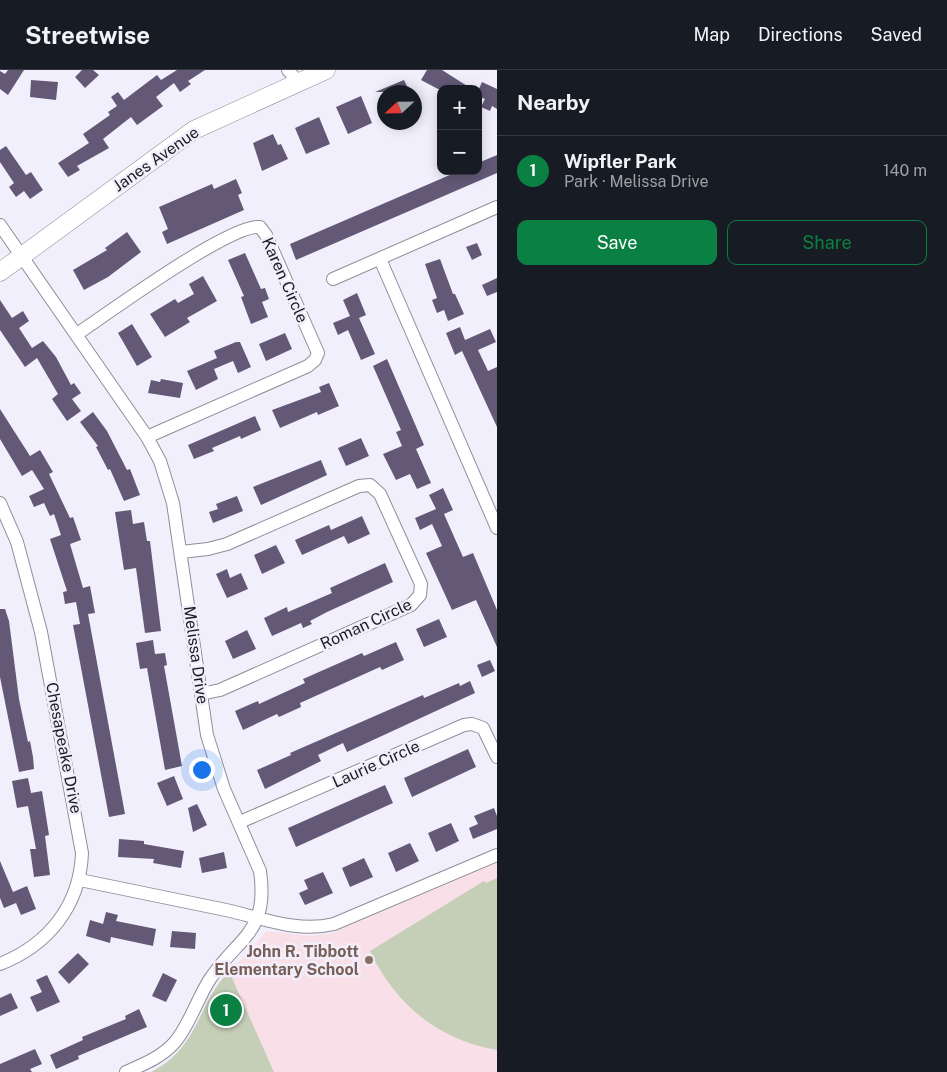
<!DOCTYPE html>
<html lang="en">
<head>
<meta charset="utf-8">
<style>
  body { margin:0; font-family:"Public Sans",sans-serif; background:#242831; color:#f1f3f6 }
  .controls { position:absolute; right:15px; top:15px; display:grid; overflow:hidden; border-radius:10px; box-shadow:0 2px 12px #0003 }
  .controls button { width:45px; height:45px; display:grid; place-items:center; padding:0; border:0; border-bottom:1px solid #363941; background:#171b24; color:#f1f3f6; font:25px sans-serif }
  .compass { position:absolute; left:377px; top:15px; width:45px; height:45px; border-radius:50%; background:#171b24; box-shadow:0 2px 12px #0003; rotate:248deg }
  .you { position:absolute; left:201px; top:699px; width:18px; height:18px; margin:-12px; border:4px solid #fff; border-radius:50%; background:#1a73e8; box-shadow:0 0 0 8px #1a73e833 }
  .badge { display:grid; place-items:center; width:32px; height:32px; border-radius:50%; background:#0b8043; color:#fff; font-size:16px; font-weight:700 }
  .pin { position:absolute; translate:-50% -50%; border:2px solid #fff; box-shadow:0 1px 5px #0006 }
  .list { margin:0; padding:0; list-style:none }
  h2 { display:flex; justify-content:space-between; align-items:center; height:65px; margin:0; padding:0 20px; font-size:21px }
  h2 small { font-size:16px; font-weight:400; color:#9ea1a6 }
  .list li { display:grid; grid-template-columns:32px 1fr auto; gap:15px; align-items:center; box-sizing:border-box; height:70px; padding:0 20px; border-top:1px solid #363941 }
  .list b { display:block; font-size:19px; white-space:nowrap }
  .list p { margin:0; font-size:16px; white-space:nowrap; color:#9ea1a6 }
  .list em { font-size:16px; font-style:normal; color:#9ea1a6 }
  .actions { display:flex; gap:10px; padding:15px 20px }
  .actions a { flex:1; padding:11px 0; border:1px solid #0b8043; border-radius:10px; text-align:center; font-size:18px; color:#0b8043 }
  .actions .main { background:#0b8043; color:#fff }
  .map { position:relative; flex:none; width:497px; height:1002px; overflow:hidden }
  header { display:flex; align-items:center; gap:30px; box-sizing:border-box; height:70px; padding:0 25px; background:#171b24; border-bottom:1px solid #363941 }
  header strong { font-size:24px }
  nav { display:flex; gap:28px; margin-inline-start:auto; font-size:18px }
  main { display:flex }
  aside { flex:1; background:#171b24 }
  .map>svg:first-child { display:block }
  .education { fill:#f9dfe7 }
  .green { fill:#c5cfb7 }
  .building { fill:#635977 }
  .lines { fill:none; stroke-linecap:round; stroke-linejoin:round }
  .street-casing { stroke:#908d99; stroke-width:14 }
  .secondary-casing { stroke:#908d99; stroke-width:19 }
  .street { stroke:#fff; stroke-width:12 }
  .secondary { stroke:#fff; stroke-width:18 }
  .education-dot { fill:#8d6e63; stroke:#f2effc; stroke-width:2 }
  .labels { text-anchor:middle; dominant-baseline:central; stroke-width:5; stroke-linejoin:round; paint-order:stroke }
  .street-label { font-size:16px; fill:#1d1b20; stroke:#f2effc }
  .education-label { font-size:16px; font-weight:bold; fill:#785e54; stroke:#f2effc; text-anchor:end }
</style>
</head>
<body>
<header>
<strong>Streetwise</strong>
<nav><a>Map</a><a>Directions</a><a>Saved</a></nav>
</header>
<main>
<div class="map">
<svg width="497" height="1002" viewBox="0 0 497 1002">
  <rect width="100%" height="100%" fill="#f2effc"/>
  <path class="education" d="M497 792V1002H274L229 901 252 879 266 861 308 866 332 863Z"/>
  <path class="green" d="M497 808V980C438 970 395 934 370 881L484 811 486 813Z
    M229 901 274 1002H151C200 977 196 935 229 901Z"/>
  <path class="building" d="M8 0H24L8 25 0 19V1L5 4Z
    M82 0H93L99 5 85 18 75 7Z
    M177 0H205L188 11 191 14 180 22 174 13 156 27 163 36 137 55 131 47 103 69 109 78 77 96 80 100 68 107 58 93 89 73 83 64 110 45 108 42 117 36 111 27 118 22 124 30 157 5 161 10Z
    M427 0H442L472 19H438L421 10Z
    M31 10 58 12 56 30 30 27Z
    M404 10 410 22H375Z
    M482 12 497 19V39L492 36 490 41 481 37 485 29 478 26V21Z
    M361 26 372 53 348 64 336 37Z
    M319 47 330 74 306 84 295 58Z
    M273 64 278 75 281 74 288 89 262 101 253 73Z
    M6 76 26 105 31 102 43 120 30 129 24 121 16 127 9 117 14 113 0 92V80Z
    M497 85V103L296 190 290 174 459 101H478V93Z
    M236 109 242 123 238 125 244 140 167 174 162 162 168 159 159 137 212 114 214 119Z
    M127 162 141 182 108 207 84 220 73 200 107 180 105 178Z
    M477 173 482 185 472 190 466 177Z
    M245 183 261 219 265 218 269 229 262 232 268 247 251 254 241 227 244 226 228 190Z
    M440 189 453 224H455L464 244 448 251 444 240 437 243 432 230 437 228 425 194Z
    M203 206 217 231 187 248 190 252 165 267 150 244 175 229 178 233 194 224 189 214Z
    M497 208V222L487 226 482 215Z
    M357 223 366 245 359 248 375 284 361 290 348 260 338 265 333 253 350 246 343 230Z
    M0 230 12 248 23 241 29 251 19 258 32 278 43 271 56 287 71 315 74 313 81 323 72 329 81 341 67 351 52 329 58 324 37 288 25 297 0 260Z
    M132 254 152 287 137 296 118 263Z
    M460 257 465 270 490 259 496 272 478 280 488 301 497 297V357L462 281 455 285 446 263Z
    M285 263 292 279 266 291 259 274Z
    M236 272H240L251 297 238 303 233 291 214 299 218 309 196 320 187 301 217 288 214 281Z
    M387 289 424 375 416 379 431 413 417 419 410 404 396 410 383 384 402 376 396 362 401 360 373 296Z
    M161 309 183 313 180 328 148 323 151 310 160 312Z
    M329 313 339 336 318 345 317 342 280 358 272 340 321 322 319 317Z
    M0 339 30 386 40 380 53 402 49 404 70 448 73 447 81 470 70 474 83 518 90 516 95 543 88 544 125 744 109 747 73 555 80 554 76 532 65 534 63 522 67 521 50 469 61 465 54 444 50 446 44 433 34 437 29 426 44 419 32 400 22 406 0 369Z
    M93 342 107 361 127 400 130 399 140 425 124 431 110 399 108 400 96 377 98 376 80 352Z
    M255 346 261 360 241 369 240 366 212 378 214 381 194 389 188 375Z
    M361 368 369 386 346 396 338 378Z
    M321 390 327 405 261 435 253 417Z
    M443 418 453 440 444 444 463 487 473 483 497 540V577L476 530 452 540 426 483 442 476 432 454 420 460 415 448 436 439 429 425Z
    M237 426 243 441 213 453 209 442 218 439 216 434Z
    M131 440 133 454 144 452 147 471H150L161 561 145 563 136 498 124 500 115 442Z
    M362 446 370 464 348 474 344 466 302 485 295 470 329 455 331 460Z
    M276 475 285 493 262 504 254 485Z
    M385 493 393 512 327 542 310 551 312 554 303 558 301 553 272 566 264 548 287 537 288 542 332 523 330 518Z
    M227 499 230 508 241 503 248 519 227 528 216 504Z
    M0 539H5L9 551 19 629 28 672 30 671 33 687 34 699 19 702 0 607Z
    M439 549 447 567 424 577 416 559Z
    M247 560 256 579 233 589 225 571Z
    M153 570 155 584 165 583 167 595 164 596 182 696 165 700 147 598 140 599 136 573Z
    M396 572 404 590 382 600 380 597 300 633 301 637 279 647 277 644 243 660 235 641 258 631 259 634 305 613 303 609 362 583 364 586Z
    M490 590 495 601 482 607 477 595Z
    M470 611 475 623 347 682 343 673 318 685 321 691 265 719 257 700 291 685 290 683 423 625 424 628 459 613 460 616Z
    M468 679 476 697 412 727 404 708Z
    M174 706 183 729 167 736 157 713Z
    M28 708 31 723 42 721 49 765 45 766 50 805 34 807 30 779H36L28 736 17 738 12 711Z
    M385 715 393 733 296 777 288 758Z
    M197 734 207 755 193 762 188 738Z
    M494 738 497 746V759L473 769 469 758 478 754 474 746Z
    M451 753 459 771 436 782 428 763Z
    M119 769 144 771V774L184 781 181 798 153 793 154 789 118 787Z
    M410 773 419 791 396 802 388 783Z
    M224 782 227 798 202 803 199 788Z
    M364 788 373 807 350 817 342 798Z
    M0 791 13 822 27 816 36 839 21 845 16 833 4 838 0 828Z
    M323 802 333 823 305 835 299 823 308 819 304 810Z
    M106 842 118 845 116 851 156 859 153 876 111 867 110 873 86 866 90 850 103 854Z
    M172 861 196 863 195 879 170 877Z
    M78 883 89 894 69 914 58 902Z
    M163 903 177 910 166 932 152 926Z
    M47 905 60 932 37 942 30 927 42 922 36 910Z
    M11 923 18 938 0 946V928Z
    M139 939 147 957 78 986 79 989 56 999 50 985 83 970 82 967 126 949 125 946Z
    M35 979 42 994 30 999 32 1002H0V994Z"/>
  <g class="lines">
    <g class="street-casing">
      <path id="street" d="M288 0 298 12
        M0 155 147 367 160 391 173 433 207 665 224 719 260 801C269 863 239 866 210 909 197 929 190 954 175 972 162 987 144 994 126 1002
        M380 189 497 458
        M333 209 497 137
        M77 264C107 244 231 153 260 157L266 165 318 283 315 290 308 296 147 367
        M0 433 17 472 41 562 82 783C80 836 48 875 0 894
        M181 482 208 479 227 474 359 416 370 415 380 424 421 514 420 525 411 535 220 620 201 624
        M240 752 464 655 472 654 483 658 497 687
        M80 810C129 820 177 830 226 840 262 848 297 863 334 854L497 785"/>
    </g>
    <g class="secondary-casing">
      <path id="secondary" d="M0 202 194 60 326 0"/>
    </g>
    <use href="#street" class="street"/>
    <use href="#secondary" class="secondary"/>
  </g>
  <circle class="education-dot" cx="369" cy="890" r="5"/>
  <g class="labels">
    <g class="street-label">
      <text transform="translate(156 89) rotate(-35)">Janes Avenue</text>
      <text transform="translate(285 210) rotate(66)">Karen Circle</text>
      <text transform="translate(366 554) rotate(-25)">Roman Circle</text>
      <text transform="translate(196 585) rotate(82)">Melissa Drive</text>
      <text transform="translate(64 678) rotate(79)">Chesapeake Drive</text>
      <text transform="translate(376 694) rotate(-24)">Laurie Circle</text>
    </g>
    <g class="education-label">
      <text x="359" y="881">John R. Tibbott<tspan x="359" dy="18">Elementary School</tspan></text>
    </g>
  </g>
</svg>
<div class="controls">
<button>+</button>
<button>−</button>
</div>
<svg class="compass" viewBox="-18 -18 36 36"><path d="M0-13l5 13h-10z" fill="#e53935"/><path d="M0 13l5-13h-10z" fill="#9ea1a6"/></svg>
<div class="you"></div>
<div class="pin badge" style="left:226px;top:940px">1</div>
</div>
<aside>
<h2>Nearby<small></small></h2>
<ul class="list">
<li><span class="badge">1</span><div><b>Wipfler Park</b><p>Park · Melissa Drive</p></div><em>140 m</em></li>
</ul>
<div class="actions"><a class="main">Save</a><a>Share</a></div>
</aside>
</main>
</body>
</html>
